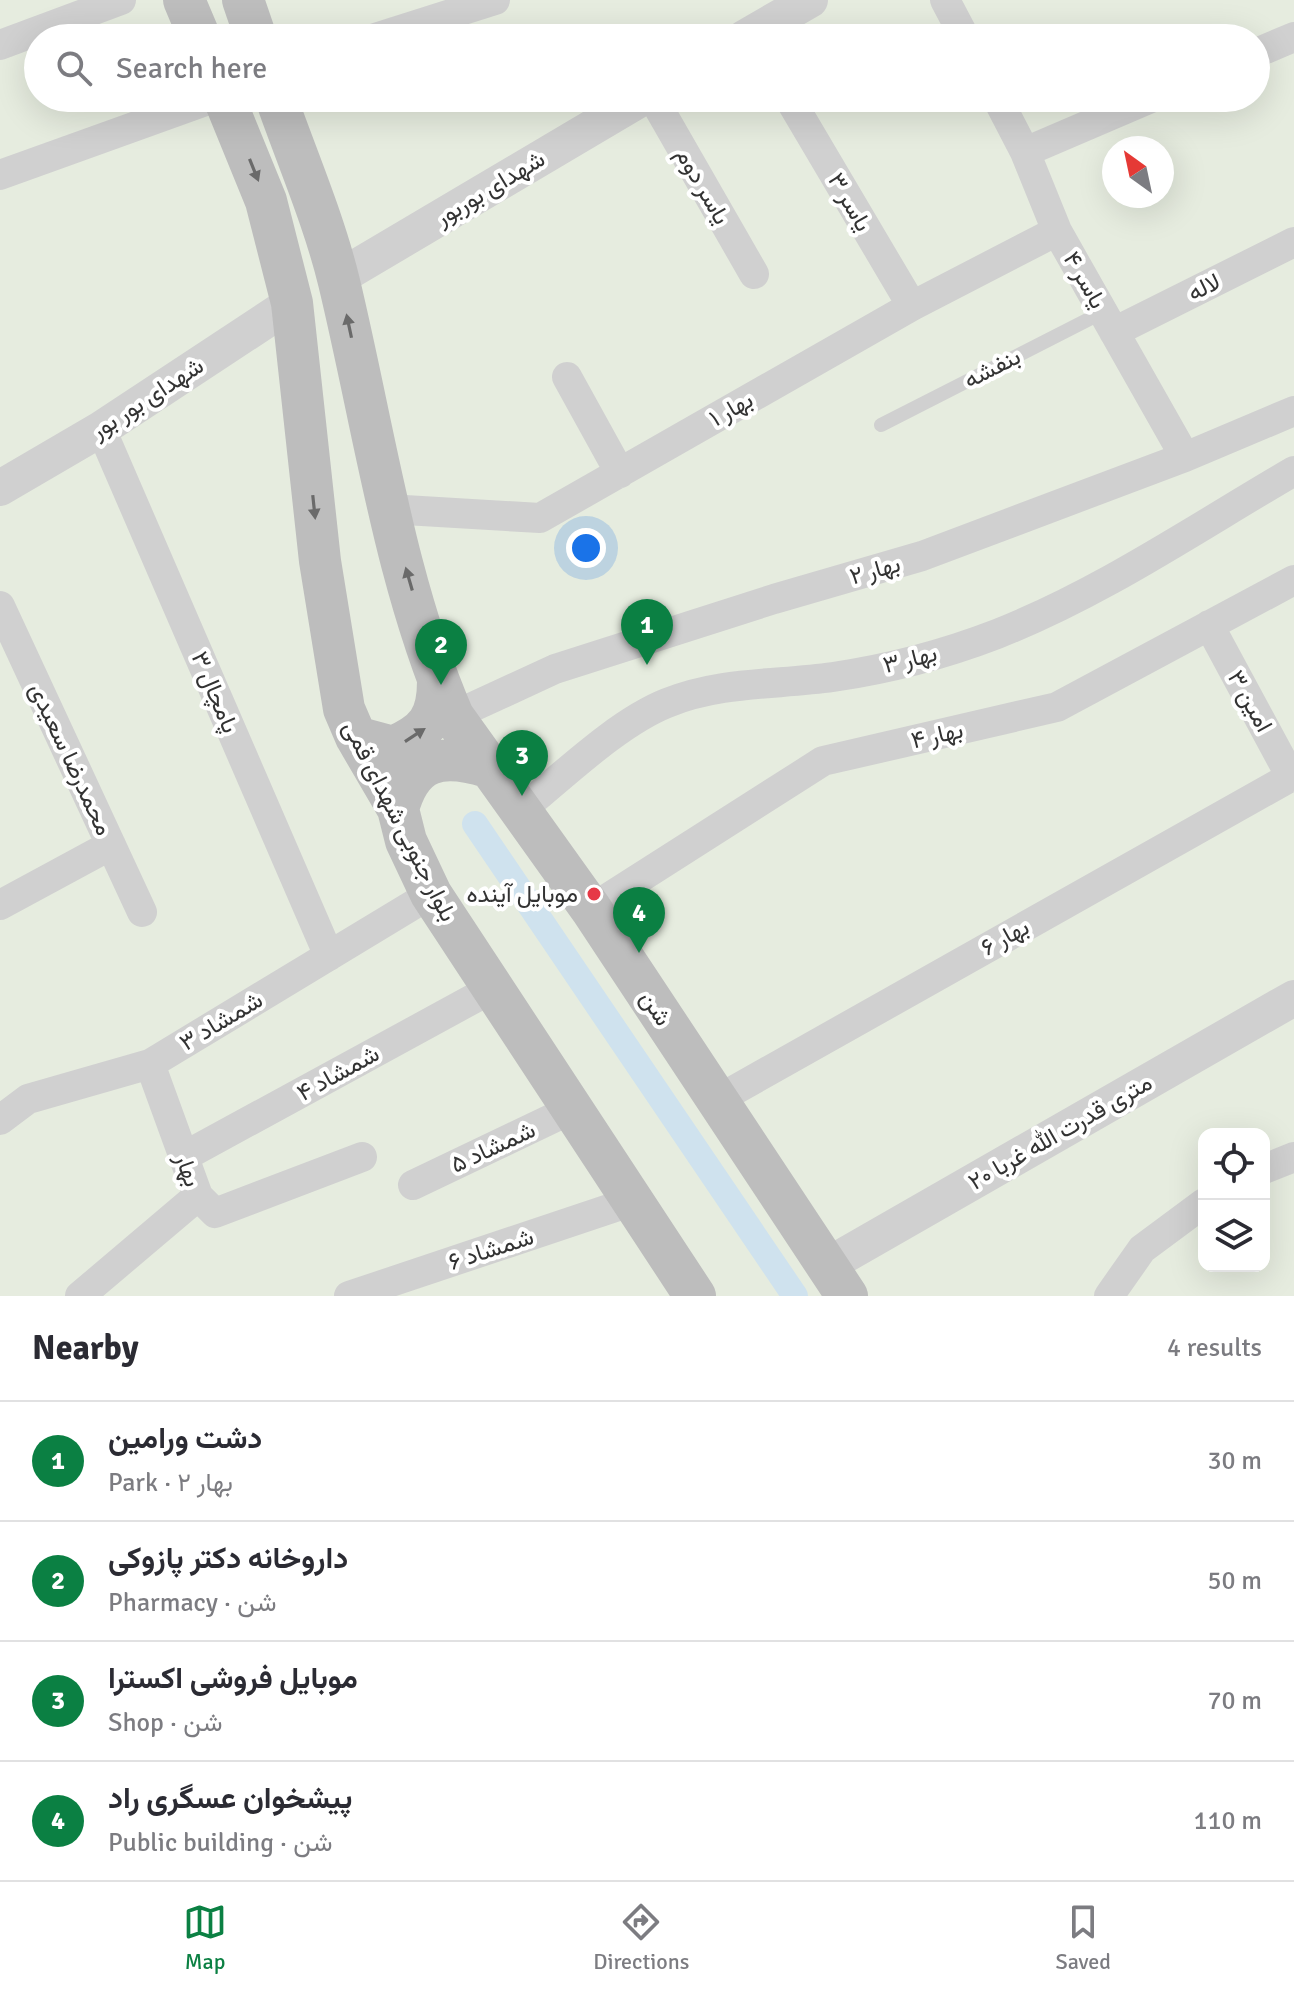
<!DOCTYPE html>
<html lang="en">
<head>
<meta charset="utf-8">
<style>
  body { margin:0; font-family:Signika,Vazirmatn,sans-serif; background:#f7f7f7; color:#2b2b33 }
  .controls { position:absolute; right:24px; bottom:24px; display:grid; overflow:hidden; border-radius:16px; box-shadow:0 8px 32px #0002 }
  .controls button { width:72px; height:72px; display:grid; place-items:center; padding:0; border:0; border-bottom:2px solid #e1e1e2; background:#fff; color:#2b2b33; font:40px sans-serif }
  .compass { position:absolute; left:1102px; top:136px; width:72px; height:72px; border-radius:50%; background:#fff; box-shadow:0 8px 32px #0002; rotate:327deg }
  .you { position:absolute; left:586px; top:548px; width:28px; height:28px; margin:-20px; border:6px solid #fff; border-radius:50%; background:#1a73e8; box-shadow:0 0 0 12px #1a73e833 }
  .badge { display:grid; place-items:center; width:52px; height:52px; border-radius:50%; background:#0b8043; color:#fff; font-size:26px; font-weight:700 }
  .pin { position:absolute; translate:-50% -66px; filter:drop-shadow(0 2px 4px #0008) }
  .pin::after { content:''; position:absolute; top:42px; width:28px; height:24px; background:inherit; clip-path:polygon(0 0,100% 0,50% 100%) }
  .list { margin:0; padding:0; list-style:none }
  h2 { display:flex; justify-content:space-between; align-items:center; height:104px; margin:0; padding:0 32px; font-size:34px }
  h2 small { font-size:26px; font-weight:400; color:#7c7c81 }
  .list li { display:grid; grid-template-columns:52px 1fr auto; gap:24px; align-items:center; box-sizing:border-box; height:120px; padding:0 32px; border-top:2px solid #e1e1e2 }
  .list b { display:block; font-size:30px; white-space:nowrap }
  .list p { margin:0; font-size:26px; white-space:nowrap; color:#7c7c81 }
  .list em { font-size:26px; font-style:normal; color:#7c7c81 }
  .icon { flex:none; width:44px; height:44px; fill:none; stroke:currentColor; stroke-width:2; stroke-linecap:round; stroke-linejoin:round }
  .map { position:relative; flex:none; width:1294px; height:1296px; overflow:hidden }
  .search { position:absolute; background:#fff; box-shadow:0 8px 32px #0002; left:24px; right:24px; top:24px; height:88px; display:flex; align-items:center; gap:20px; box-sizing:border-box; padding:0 28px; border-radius:44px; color:#7c7c81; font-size:30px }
  .sheet { height:584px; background:#fff }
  nav { display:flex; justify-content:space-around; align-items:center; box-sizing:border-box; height:112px; border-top:2px solid #e1e1e2; background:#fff; font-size:22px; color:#7c7c81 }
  nav a { display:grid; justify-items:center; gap:4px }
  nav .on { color:#0b8043 }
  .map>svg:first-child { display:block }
  .green { fill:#e6ecdf; fill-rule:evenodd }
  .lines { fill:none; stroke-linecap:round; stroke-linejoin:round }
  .canal { stroke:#cfe2ee; stroke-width:26 }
  .service { stroke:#d0d0d0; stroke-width:14 }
  .minor { stroke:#d0d0d0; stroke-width:30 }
  .tertiary { stroke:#d0d0d0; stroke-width:36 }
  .secondary { stroke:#bdbdbd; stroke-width:42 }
  .oneway { fill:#6a6a6a }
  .poi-dot { fill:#e63946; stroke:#fff; stroke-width:3 }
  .labels { text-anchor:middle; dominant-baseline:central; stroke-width:8; stroke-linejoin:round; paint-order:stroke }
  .street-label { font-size:24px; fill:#333; stroke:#fff }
  .poi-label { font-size:24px; fill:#333; stroke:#fff; text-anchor:end }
</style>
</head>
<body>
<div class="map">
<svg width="1294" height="1296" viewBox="0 0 1294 1296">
  <rect width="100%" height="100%" fill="#fff"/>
  <path class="green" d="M0 0H1294V1296H0ZM38 38H1256V98H38ZM1114 148H1162V196H1114ZM1204 1134H1264V1266H1204Z"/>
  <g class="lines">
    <path class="canal" d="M475 824 795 1296"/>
    <path class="service" d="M881 425 1103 312"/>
    <path class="minor" d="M945 0 965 38
      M375 38 495 0
      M0 45 121 0
      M1256 53 1294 37
      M653 98 754 274
      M789 98 912 306
      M997 98 1025 152 1057 231 1185 457
      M1025 152 1151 98
      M0 175 214 98
      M1114 332 1294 242
      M567 377 620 473
      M101 429 329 956
      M388 509 540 518 912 306 1057 231
      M0 606 142 912
      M1209 625 1291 777
      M453 716 555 669 774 599 922 556 1185 457 1294 411
      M521 810C563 776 617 723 667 703 721 681 777 685 833 677 888 669 945 654 997 634 1103 592 1196 528 1294 471
      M0 905 111 845
      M591 909 823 761 1057 707 1294 580
      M150 1064 198 1196 215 1213 362 1157
      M717 1100 1294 775
      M0 1120 28 1099 150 1064 431 894
      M183 1157 493 988
      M1264 1169 1294 1157
      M413 1185 572 1109
      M80 1296 198 1196
      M349 1296 633 1201
      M1109 1296 1142 1249 1204 1203"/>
    <path class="tertiary" d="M744 38 810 0
      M338 278 642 98
      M0 488 101 429 292 303
      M826 1266 1294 998"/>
    <path class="secondary" d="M184 0 200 38
      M243 0 256 38
      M224 98 266 201 292 303 320 561 344 709 356 737 398 809 406 841 431 894 695 1296
      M276 98C297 158 324 220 339 282 374 427 394 579 453 716L591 909 847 1296
      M356 737 393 747C427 732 438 718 438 681
      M398 809C412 758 441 753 488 767"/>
  </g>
  <defs><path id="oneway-solid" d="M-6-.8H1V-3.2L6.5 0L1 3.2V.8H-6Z" transform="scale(2)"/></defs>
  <g class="oneway">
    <use href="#oneway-solid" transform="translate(254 170) rotate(68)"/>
    <use href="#oneway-solid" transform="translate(349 326) rotate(-102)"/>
    <use href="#oneway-solid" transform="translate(314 507) rotate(84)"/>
    <use href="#oneway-solid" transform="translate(409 579) rotate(-106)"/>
    <use href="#oneway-solid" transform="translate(415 735) rotate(-33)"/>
  </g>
  <circle class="poi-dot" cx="594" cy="894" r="8"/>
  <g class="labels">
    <g class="street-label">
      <text transform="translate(703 186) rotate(60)">یاسر دوم</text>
      <text transform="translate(490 188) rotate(-31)">شهدای بوربور</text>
      <text transform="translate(850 202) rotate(60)">یاسر ۳</text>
      <text transform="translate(1085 280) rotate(60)">یاسر ۴</text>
      <text transform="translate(1204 287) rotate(-26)">لاله</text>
      <text transform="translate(992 368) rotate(-27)">بنفشه</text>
      <text transform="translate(147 398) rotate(-33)">شهدای بور بور</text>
      <text transform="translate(731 409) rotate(-30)">بهار ۱</text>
      <text transform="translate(875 570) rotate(-16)">بهار ۲</text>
      <text transform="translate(910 659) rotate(-14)">بهار ۳</text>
      <text transform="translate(215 692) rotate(67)">پامچال ۳</text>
      <text transform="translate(1250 701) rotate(61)">امین ۳</text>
      <text transform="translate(937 735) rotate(-13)">بهار ۴</text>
      <text transform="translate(71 759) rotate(65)">محمدرضا سعیدی</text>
      <text transform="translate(400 821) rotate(63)">بلوار جنوبی شهدای قمی</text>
      <text transform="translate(1005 937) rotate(-29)">بهار ۶</text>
      <text transform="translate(656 1008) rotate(57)">شن</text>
      <text transform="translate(221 1021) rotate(-31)">شمشاد ۳</text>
      <text transform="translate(338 1073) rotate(-29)">شمشاد ۴</text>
      <text transform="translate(1060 1132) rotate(-30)">۲۰ متری قدرت الله غربا</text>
      <text transform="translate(493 1147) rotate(-25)">شمشاد ۵</text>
      <text transform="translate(188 1170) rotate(70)">بهار</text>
      <text transform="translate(491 1249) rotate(-18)">شمشاد ۶</text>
    </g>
    <g class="poi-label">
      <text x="578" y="894">موبایل آینده</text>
    </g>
  </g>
</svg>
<div class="controls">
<button><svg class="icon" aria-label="locate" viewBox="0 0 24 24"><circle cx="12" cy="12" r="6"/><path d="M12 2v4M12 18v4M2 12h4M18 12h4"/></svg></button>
<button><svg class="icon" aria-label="layers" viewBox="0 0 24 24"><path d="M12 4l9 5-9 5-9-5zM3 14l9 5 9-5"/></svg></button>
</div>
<svg class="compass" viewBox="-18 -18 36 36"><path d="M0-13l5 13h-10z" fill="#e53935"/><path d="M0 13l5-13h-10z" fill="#7c7c81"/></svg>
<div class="you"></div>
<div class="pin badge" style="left:647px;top:665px">1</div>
<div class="pin badge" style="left:441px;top:685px">2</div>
<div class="pin badge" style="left:522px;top:796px">3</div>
<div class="pin badge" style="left:639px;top:953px">4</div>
<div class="search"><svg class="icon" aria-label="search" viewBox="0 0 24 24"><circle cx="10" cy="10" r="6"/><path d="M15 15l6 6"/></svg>Search here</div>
</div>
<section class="sheet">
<h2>Nearby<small>4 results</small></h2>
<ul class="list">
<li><span class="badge">1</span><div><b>دشت ورامین</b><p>Park · بهار ۲</p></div><em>30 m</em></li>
<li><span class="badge">2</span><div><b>داروخانه دکتر پازوکی</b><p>Pharmacy · شن</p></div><em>50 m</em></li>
<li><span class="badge">3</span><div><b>موبایل فروشی اکسترا</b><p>Shop · شن</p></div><em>70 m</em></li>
<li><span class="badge">4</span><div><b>پیشخوان عسگری راد</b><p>Public building · شن</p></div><em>110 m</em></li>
</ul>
</section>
<nav>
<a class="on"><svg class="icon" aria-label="map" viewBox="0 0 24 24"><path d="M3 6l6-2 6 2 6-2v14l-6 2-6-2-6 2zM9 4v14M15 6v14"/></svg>Map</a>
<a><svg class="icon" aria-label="directions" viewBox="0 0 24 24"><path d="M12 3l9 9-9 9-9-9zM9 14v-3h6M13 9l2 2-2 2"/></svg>Directions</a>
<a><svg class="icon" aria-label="saved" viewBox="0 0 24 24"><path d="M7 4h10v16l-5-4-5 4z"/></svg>Saved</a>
</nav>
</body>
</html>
